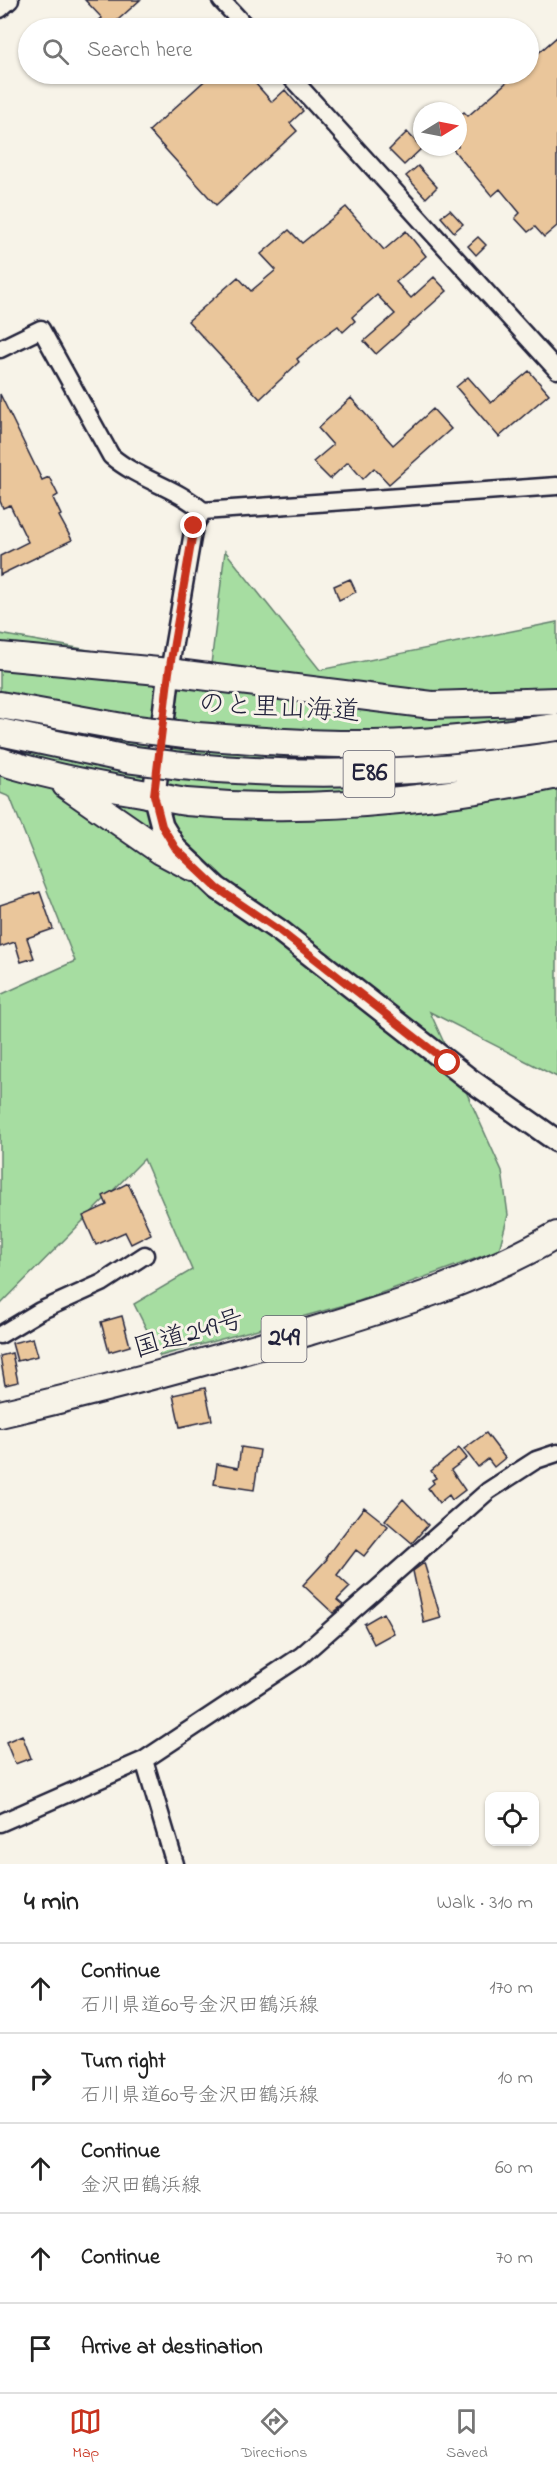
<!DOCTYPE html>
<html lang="en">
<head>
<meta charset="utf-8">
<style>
  body { margin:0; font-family:"Indie Flower","Klee One",sans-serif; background:#f2f2f2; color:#222 }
  .controls { position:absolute; right:18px; bottom:18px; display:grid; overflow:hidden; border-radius:12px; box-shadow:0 2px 4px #0004 }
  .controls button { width:54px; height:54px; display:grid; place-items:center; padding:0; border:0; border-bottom:2px solid #e0e0e0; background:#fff; color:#222; font:30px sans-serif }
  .compass { position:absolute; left:413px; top:102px; width:54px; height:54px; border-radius:50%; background:#fff; box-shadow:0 2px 4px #0004; rotate:80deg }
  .stop { position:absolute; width:18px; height:18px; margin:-14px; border:4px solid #c8321e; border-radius:50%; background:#fff }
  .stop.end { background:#c8321e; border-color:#fff; box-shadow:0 2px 6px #0008 }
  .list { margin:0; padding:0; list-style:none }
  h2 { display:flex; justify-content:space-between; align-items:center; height:78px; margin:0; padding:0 24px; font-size:26px }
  h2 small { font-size:20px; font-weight:400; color:#767676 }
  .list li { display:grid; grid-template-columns:39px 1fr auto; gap:18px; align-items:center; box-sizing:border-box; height:90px; padding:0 24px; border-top:2px solid #e0e0e0 }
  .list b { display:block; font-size:22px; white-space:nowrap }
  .list p { margin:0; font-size:20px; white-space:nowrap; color:#767676 }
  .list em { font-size:20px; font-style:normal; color:#767676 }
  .icon { flex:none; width:33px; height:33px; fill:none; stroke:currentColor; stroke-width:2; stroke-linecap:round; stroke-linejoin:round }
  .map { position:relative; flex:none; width:557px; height:1864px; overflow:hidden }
  .search { position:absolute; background:#fff; box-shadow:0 2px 4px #0004; left:18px; right:18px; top:18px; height:66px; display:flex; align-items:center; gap:15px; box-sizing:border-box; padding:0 21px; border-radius:33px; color:#767676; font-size:22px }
  .sheet { height:528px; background:#fff }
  nav { display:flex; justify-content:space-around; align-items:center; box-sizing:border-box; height:84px; border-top:2px solid #e0e0e0; background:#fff; font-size:16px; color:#767676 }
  nav a { display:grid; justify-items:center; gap:3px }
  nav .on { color:#c8321e }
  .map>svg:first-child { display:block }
  .green { fill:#a6dda1; stroke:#64806e; stroke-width:1.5 }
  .building { fill:#eac69b; stroke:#22223b; stroke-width:1.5 }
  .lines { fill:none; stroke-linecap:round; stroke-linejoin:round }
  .minor-casing { stroke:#22223b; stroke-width:21 }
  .major-casing { stroke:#22223b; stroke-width:26 }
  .highway-casing { stroke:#22223b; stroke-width:30 }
  .minor { stroke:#f7f3e8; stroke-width:16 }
  .major { stroke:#f7f3e8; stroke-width:21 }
  .highway { stroke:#f7f3e8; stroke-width:26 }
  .highway-bridge-casing { stroke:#22223b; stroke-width:30; stroke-linecap:butt }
  .highway-bridge { stroke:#f7f3e8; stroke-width:26 }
  .route { stroke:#c8321e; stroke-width:8 }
  .labels { text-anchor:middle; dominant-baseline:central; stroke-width:6; stroke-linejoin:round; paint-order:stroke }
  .shield { fill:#f7f3e8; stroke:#62616f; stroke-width:1.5 }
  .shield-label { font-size:26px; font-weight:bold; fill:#22223b }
  .street-label { font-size:27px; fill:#22223b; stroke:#f7f3e8 }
</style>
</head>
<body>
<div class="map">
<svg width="557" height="1864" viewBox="0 0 557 1864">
  <rect width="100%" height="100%" fill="#f7f3e8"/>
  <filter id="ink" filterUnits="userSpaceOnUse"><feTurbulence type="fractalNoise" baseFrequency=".0167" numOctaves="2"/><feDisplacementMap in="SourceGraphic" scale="12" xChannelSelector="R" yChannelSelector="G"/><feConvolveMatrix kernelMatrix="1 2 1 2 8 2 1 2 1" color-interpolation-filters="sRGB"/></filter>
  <g filter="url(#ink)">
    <path class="green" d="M225 551 320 670 557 622V1077L430 1012 502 1171 508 1215 499 1250 359 1301 160 1356 134 1304 192 1270 144 1159 0 1305V995L75 961 10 797 0 793V634L210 672Z"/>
    <path class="building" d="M85 0H140L109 28H87L102 18Z
      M557 37V226L544 237 535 227 528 232 515 218 520 213 500 189 492 196 451 147H458V117L464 112 468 116 516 74H528V62Z
      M212 74H247L272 102 285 90 303 111 290 123 297 131 216 205 149 131Z
      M407 132 422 148 404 165 389 150Z
      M418 166 437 187 426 198 406 176Z
      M346 207 384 250 406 231 426 256 396 282 411 298 434 277 447 291 376 354 364 341 395 314 377 295 352 317 355 321 343 332 338 326 324 336 297 359 299 362 260 399 188 321 238 277 251 291 276 270 261 254 289 230 302 243Z
      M450 210 463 224 454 232 441 217Z
      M478 237 486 245 476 255 468 246Z
      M529 371 549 394 499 437 456 387 468 377 491 403Z
      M0 394 42 480 49 477 58 495 53 498 61 515 59 516 72 540 0 575V556L28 542 10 505 3 508 0 501Z
      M351 398 393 445 433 409 451 429 389 484 374 468 363 479 348 462 330 479 313 462 333 445 318 428Z
      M350 579 356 592 339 600 334 586Z
      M40 892 53 929 27 938 34 958 21 962 15 942 0 947V905Z
      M128 1183 151 1234 131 1244 125 1232 96 1245 83 1216 107 1205 103 1196Z
      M122 1316 130 1346 109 1352 101 1322Z
      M33 1338 38 1356 17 1361 12 1343Z
      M12 1353 18 1382 5 1385 0 1356Z
      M205 1388 212 1420 180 1427 173 1395Z
      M486 1433 505 1458 494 1467 488 1459 478 1467 464 1449Z
      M241 1447 260 1450 254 1490 214 1484 217 1464 238 1468Z
      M459 1448 467 1458 451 1470 465 1490 452 1500 449 1495 439 1503 428 1488 434 1483 432 1480 436 1478 431 1471Z
      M403 1499 428 1525 412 1543 385 1520Z
      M364 1507 388 1526 364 1556 356 1550 337 1575 350 1587 337 1600 343 1605 333 1613 303 1585 327 1559 326 1557Z
      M424 1563 441 1618 424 1623 413 1571Z
      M383 1613 394 1633 374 1644 364 1624Z
      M22 1735 31 1758 15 1764 6 1742Z"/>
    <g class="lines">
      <g class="minor-casing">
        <path id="minor" d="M221 0 247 28
          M0 9 10 0
          M288 74 557 370
          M0 349 41 329 111 456C139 480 176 487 203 511L557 486
          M169 672 194 526 203 511
          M0 1335 40 1311 102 1283 145 1255
          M144 1760 175 1864
          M0 1823 144 1760 301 1656 488 1491 536 1460 557 1453"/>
      </g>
      <g class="major-casing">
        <path id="major" d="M169 672 154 795 162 826 176 849 217 888 280 931 469 1079 557 1141"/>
      </g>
      <g class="highway-casing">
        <path id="highway" d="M0 656 169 672 432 705 557 701
          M0 705 128 728
          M0 732 127 759
          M185 735C248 740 311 745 374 744 435 743 496 735 557 727
          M0 761C47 776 94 785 142 793 157 796 172 800 186 802 310 813 437 801 557 775
          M181 766C308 778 431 774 557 755
          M66 785 161 851 193 868
          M0 1414C104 1390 206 1362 308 1332 394 1306 478 1281 557 1235"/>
      </g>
      <use href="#minor" class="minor"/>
      <use href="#major" class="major"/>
      <use href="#highway" class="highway"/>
      <g class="highway-bridge-casing">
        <path id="highway-bridge" d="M128 728 185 735
          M127 759 181 766"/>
      </g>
      <use href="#highway-bridge" class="highway-bridge"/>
    </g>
  </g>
  <g class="lines" filter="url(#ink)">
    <path class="route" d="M194 526 169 672 154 795 162 826 176 849 217 888 280 931 448 1063"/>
  </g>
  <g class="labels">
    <g class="shield">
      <rect x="343.5" y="751" width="51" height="46" rx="4.5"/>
      <rect x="261.5" y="1316" width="45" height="46" rx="4.5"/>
    </g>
    <g class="shield-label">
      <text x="369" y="774">E86</text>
      <text x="284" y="1339">249</text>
    </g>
    <g class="street-label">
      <text transform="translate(279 709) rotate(3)">のと里山海道</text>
      <text transform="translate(189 1335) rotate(-16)">国道249号</text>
    </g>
  </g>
</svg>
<div class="controls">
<button><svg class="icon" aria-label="locate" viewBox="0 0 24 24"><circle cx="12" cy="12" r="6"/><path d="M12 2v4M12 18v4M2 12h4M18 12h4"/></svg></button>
</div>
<svg class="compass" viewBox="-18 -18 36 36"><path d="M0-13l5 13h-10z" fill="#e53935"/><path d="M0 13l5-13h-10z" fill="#767676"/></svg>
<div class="stop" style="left:448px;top:1063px"></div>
<div class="stop end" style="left:194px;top:526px"></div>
<div class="search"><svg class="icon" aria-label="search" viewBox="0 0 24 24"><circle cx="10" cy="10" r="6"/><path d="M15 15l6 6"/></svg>Search here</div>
</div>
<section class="sheet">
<h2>4 min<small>Walk · 310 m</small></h2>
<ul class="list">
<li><svg class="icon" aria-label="ahead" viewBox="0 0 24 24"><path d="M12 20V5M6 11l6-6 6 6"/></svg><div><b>Continue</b><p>石川県道60号金沢田鶴浜線</p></div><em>170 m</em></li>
<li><svg class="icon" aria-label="right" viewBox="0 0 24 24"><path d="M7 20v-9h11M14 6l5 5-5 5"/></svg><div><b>Turn right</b><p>石川県道60号金沢田鶴浜線</p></div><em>10 m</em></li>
<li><svg class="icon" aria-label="ahead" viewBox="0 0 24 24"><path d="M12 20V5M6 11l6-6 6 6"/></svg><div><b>Continue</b><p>金沢田鶴浜線</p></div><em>60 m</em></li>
<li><svg class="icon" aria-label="ahead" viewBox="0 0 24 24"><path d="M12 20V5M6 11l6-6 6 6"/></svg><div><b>Continue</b></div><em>70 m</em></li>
<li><svg class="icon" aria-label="arrive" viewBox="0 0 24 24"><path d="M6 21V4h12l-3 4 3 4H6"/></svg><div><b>Arrive at destination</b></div></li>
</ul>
</section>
<nav>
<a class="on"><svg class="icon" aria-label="map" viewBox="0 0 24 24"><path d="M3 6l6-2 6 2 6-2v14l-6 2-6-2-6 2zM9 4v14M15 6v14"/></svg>Map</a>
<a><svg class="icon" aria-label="directions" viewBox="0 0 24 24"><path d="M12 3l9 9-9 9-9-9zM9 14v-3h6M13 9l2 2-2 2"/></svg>Directions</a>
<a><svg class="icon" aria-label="saved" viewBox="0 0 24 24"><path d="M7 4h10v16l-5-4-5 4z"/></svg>Saved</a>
</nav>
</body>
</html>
